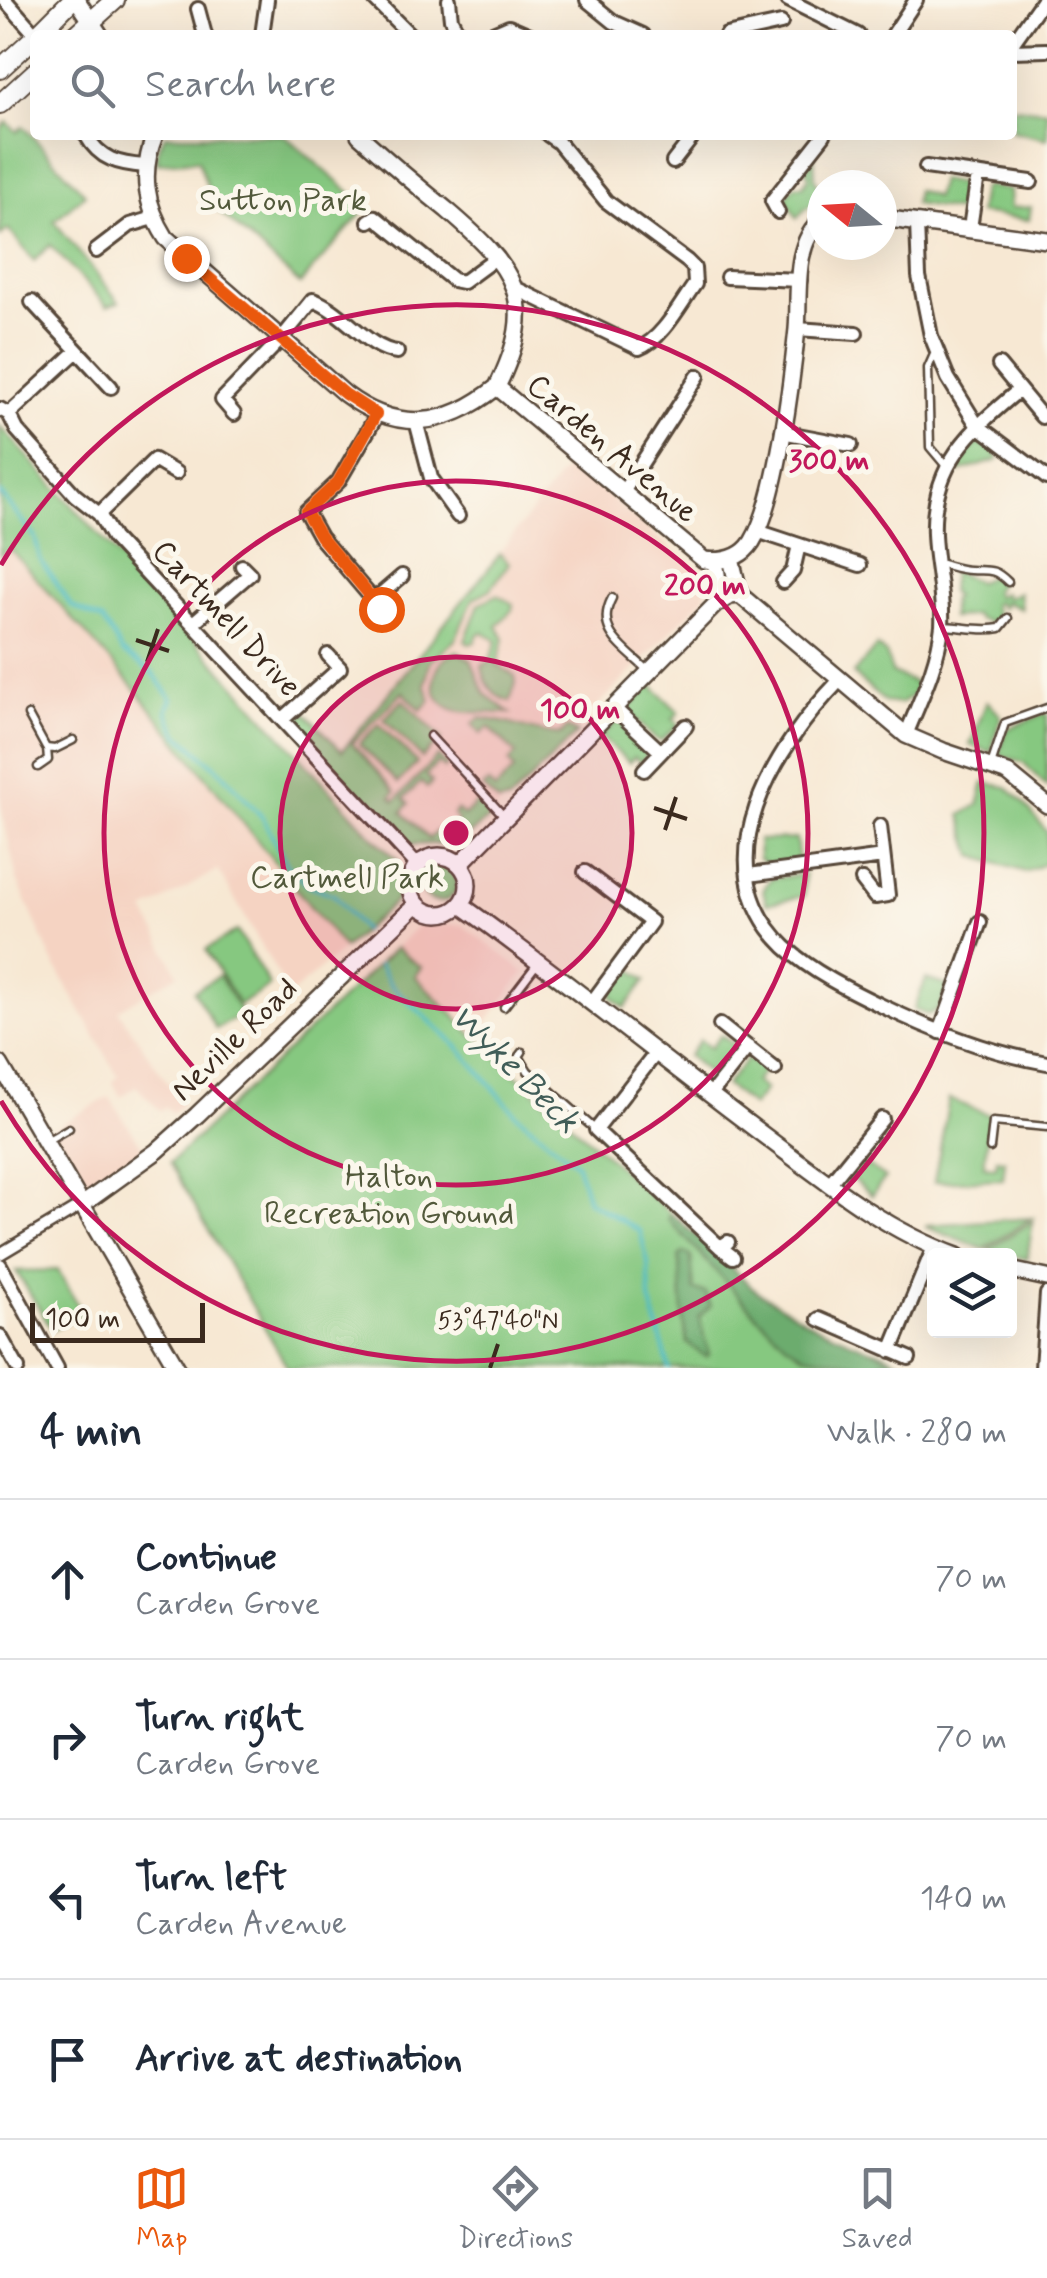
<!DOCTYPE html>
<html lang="en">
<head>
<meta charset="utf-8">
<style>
  body { margin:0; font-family:Mynerve,sans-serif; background:#f6f6f7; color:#1f2937 }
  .controls { position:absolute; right:30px; bottom:30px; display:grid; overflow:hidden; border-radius:10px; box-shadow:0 10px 40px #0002 }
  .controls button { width:90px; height:90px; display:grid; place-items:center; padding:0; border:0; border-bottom:2px solid #e0e1e3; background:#fff; color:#1f2937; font:50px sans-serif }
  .compass { position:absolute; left:807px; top:170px; width:90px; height:90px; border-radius:50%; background:#fff; box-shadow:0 10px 40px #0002; rotate:288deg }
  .scale { position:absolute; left:30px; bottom:25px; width:175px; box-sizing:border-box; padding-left:10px; border:5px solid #3b2a1e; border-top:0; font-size:28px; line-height:35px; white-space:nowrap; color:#3b2a1e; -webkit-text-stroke:8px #fbf7ec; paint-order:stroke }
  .stop { position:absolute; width:30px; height:30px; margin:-22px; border:8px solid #ea580c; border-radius:50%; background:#fff }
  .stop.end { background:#ea580c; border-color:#fff; box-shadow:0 2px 10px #0008 }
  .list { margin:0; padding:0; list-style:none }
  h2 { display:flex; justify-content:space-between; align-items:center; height:130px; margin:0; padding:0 40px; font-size:42px }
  h2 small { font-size:32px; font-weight:400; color:#747a83 }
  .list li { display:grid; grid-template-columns:65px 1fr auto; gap:30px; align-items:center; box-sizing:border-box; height:160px; padding:0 40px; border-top:2px solid #e0e1e3 }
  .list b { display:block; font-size:38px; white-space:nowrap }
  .list p { margin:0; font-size:32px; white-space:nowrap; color:#747a83 }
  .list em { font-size:32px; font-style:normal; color:#747a83 }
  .icon { flex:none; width:55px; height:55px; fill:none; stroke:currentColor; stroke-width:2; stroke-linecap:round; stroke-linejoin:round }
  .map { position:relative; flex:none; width:1047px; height:1368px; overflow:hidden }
  .search { position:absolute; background:#fff; box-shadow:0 10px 40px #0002; left:30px; right:30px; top:30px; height:110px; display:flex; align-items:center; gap:25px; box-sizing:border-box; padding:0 35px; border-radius:10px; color:#747a83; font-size:38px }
  .sheet { height:770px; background:#fff }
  nav { display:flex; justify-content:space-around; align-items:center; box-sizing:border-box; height:140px; border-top:2px solid #e0e1e3; background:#fff; font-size:28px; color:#747a83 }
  nav a { display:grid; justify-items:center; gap:5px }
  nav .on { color:#ea580c }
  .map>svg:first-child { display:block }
  .built { fill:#f5d3c2 }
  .green { fill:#86c880; stroke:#60794f; stroke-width:2.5 }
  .forest { fill:#6cac6e; stroke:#546b46; stroke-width:2.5 }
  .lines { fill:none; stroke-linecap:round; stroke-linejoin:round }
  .stream { stroke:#4dbcc3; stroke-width:4 }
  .service-casing { stroke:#574639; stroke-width:11 }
  .pedestrian-casing { stroke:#574639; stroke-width:15 }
  .minor-casing { stroke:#574639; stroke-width:18 }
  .tertiary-casing { stroke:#574639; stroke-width:20 }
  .secondary-casing { stroke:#574639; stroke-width:22 }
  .service { stroke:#fff; stroke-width:6 }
  .pedestrian { stroke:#fff; stroke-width:10 }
  .minor { stroke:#fff; stroke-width:12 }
  .tertiary { stroke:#fff; stroke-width:15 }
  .secondary { stroke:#fff; stroke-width:18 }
  .route { stroke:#ea580c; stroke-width:12 }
  .ticks { fill:none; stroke:#3b2a1e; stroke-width:4 }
  .ring { fill:none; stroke:#c2185b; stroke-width:5 }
  .labels { text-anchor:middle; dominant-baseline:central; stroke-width:10; stroke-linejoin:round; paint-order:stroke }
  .park-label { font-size:32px; fill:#52593b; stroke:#fbf7ec }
  .street-label { font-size:32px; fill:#3b2a1e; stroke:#fbf7ec }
  .water-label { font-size:35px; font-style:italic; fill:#415d58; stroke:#fbf7ec }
  .ticks-label { font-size:25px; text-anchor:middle; fill:#3b2a1e; stroke:#fbf7ec; stroke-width:10; stroke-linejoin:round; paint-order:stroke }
  .centre { fill:#c2185b; stroke:#fbf7ec; stroke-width:5 }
  .ring-label { font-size:30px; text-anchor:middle; font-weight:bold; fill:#c2185b; stroke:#fbf7ec; stroke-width:10; stroke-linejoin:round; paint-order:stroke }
</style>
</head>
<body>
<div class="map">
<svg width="1047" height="1368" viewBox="0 0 1047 1368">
  <rect width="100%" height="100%" fill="#fbf7ec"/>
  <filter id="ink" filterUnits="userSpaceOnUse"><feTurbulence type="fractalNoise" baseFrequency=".01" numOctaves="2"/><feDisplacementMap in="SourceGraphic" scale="20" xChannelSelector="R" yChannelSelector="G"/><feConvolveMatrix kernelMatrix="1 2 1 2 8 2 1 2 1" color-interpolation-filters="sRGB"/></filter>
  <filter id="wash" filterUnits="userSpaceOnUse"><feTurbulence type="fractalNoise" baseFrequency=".0048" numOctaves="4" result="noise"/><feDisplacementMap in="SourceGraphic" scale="40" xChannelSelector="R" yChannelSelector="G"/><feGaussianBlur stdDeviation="2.25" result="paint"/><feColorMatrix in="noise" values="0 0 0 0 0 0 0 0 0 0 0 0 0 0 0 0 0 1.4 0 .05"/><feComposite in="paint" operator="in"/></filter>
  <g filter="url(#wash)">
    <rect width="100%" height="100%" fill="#f7e8d3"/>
    <path class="built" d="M570 463 701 574 706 581 705 597 464 842 407 845 331 765Z
      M10 549 132 685 344 948 290 995 218 870 145 911 178 974 118 1010 182 1104 172 1113 166 1107 160 1111 136 1086 121 1097 112 1081 118 1076 52 960 17 880 0 802V555Z
      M419 925H462L525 972 475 1037 414 975 420 967 395 948Z
      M109 1097 147 1153 96 1189 87 1191 80 1188 45 1133Z"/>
    <path class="green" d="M1012 107 1047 110V139L1012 131Z
      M7 122 17 132 23 126 85 194 54 221 119 302 107 306 50 245 34 261 8 229 0 236V129Z
      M165 135H284L367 207 300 284 215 208 198 160 157 163 158 150Z
      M814 157 815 179 822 193V201L806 208 797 218 785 198 795 185 802 186 809 177 805 169Z
      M940 180 969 186 967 212 914 204 916 190 935 197Z
      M987 186 1010 190 1011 208 1031 207 1029 220 978 213 982 188Z
      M0 426 374 838 398 860 397 900 344 948 132 685 10 549 0 555Z
      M976 443 988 446 997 454 998 460 952 474Z
      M500 554 509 563 491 589 473 599 455 640 430 662 425 684 431 701 421 710 403 692 352 743 395 792 391 797 395 801 438 756 447 765 444 768 438 763 426 775 432 782 427 788 421 782 404 798 409 804 402 812 429 839 437 831 443 836 458 821 453 815 457 810 464 816 480 800 488 808 489 818 460 843 407 845 330 766 295 723 305 712 342 751Z
      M952 571 978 582 994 575 1000 580 994 592 997 596 1004 593 1006 598 1019 592 1021 609 1005 602 1002 609 997 602 993 605 997 617 992 623 977 619 975 615 951 618V600L954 596 950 592Z
      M497 595 513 604 512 610 497 626 504 639 497 665 515 676 516 683 510 701C494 697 484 683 482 666L489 662 497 641 483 632 478 634 475 642 469 644 465 641 479 604Z
      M877 646 886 654 892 673 917 684 913 695 900 704 885 702 853 674Z
      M457 651 471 660 485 694 510 713C501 713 461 713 455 710 424 699 430 662 457 651Z
      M651 685 679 712 673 719 679 725 661 741 655 739 629 712 630 707Z
      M403 700 442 739 422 758 384 719Z
      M987 701 1001 716 991 752 970 745Z
      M1044 714H1047V787L1023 762 999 755 1007 729Z
      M480 718C509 720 530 733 560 735L567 728 577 733 509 801 499 803 483 788 488 783 495 790 514 770 509 762 516 754 489 727 481 734 472 724Z
      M620 722 649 750 641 763 634 757 629 763 601 737 615 723Z
      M379 724 417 763 398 783 359 744Z
      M984 783 1007 787 1023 802 1047 832V863L1025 872 973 856 961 815 978 805Z
      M796 839 799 861 768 864 759 859 758 840Z
      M421 884a18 18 0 1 1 36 0a18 18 0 1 1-36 0Z
      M805 874 804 896 766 904 763 890 770 879Z
      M237 931 270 986 239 1005 206 950Z
      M395 948 421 967 415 976 475 1037 759 1293 817 1327 859 1346 883 1352 908 1365 941 1368H288L170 1163Z
      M627 966 646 980 625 1008 613 998 612 989Z
      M219 976 242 1014 216 1029 194 991Z
      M926 979 949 986 938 1010 927 1015 914 1009Z
      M721 1035 734 1045 736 1052 716 1079 688 1056 700 1040 710 1048Z
      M747 1059 765 1069 755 1082 765 1090 752 1106 725 1085Z
      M949 1099 990 1115 984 1166 996 1167 997 1159 1005 1160 1003 1179 934 1182Z
      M858 1159 885 1178 872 1196 851 1178V1170Z
      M1032 1218 984 1249 926 1227 927 1225Z
      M1033 1221 1027 1259 988 1250Z
      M58 1270 82 1313 52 1330 16 1271Z"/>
    <path class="forest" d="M672 1214 759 1293 817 1327 908 1365 941 1368H903L883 1360 875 1366H867L803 1354 787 1344 760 1319 668 1219Z
      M684 1252 691 1257 694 1290 706 1293 711 1306 699 1317 709 1354 706 1357 687 1343C681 1312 682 1287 679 1256Z"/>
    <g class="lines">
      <path class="stream" d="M0 493 35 537 40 559 71 606 103 621 122 652 153 673 172 699 167 711 178 734 222 772 263 818 288 867 310 886 334 895 363 930
        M379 965 390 984 459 1048 516 1114 577 1164 588 1201 640 1231 648 1263 650 1299 669 1368"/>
    </g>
  </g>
  <g filter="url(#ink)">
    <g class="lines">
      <g class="service-casing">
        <path id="service" d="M936 350 928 368 930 447 946 466
          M937 563C947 565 960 570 970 570 988 571 993 567 1008 582
          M612 598C594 632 625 648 648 671
          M941 626C961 626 981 632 1000 628L1008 618
          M28 715 46 748 55 749 73 740
          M430 736 504 816
          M991 765 1005 723 1047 708
          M38 767 48 760 47 749
          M504 1007 537 964
          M522 1052 519 1056 528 1071 596 1130
          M48 1140 69 1128
          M990 1148 993 1122 1047 1127"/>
      </g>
      <g class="pedestrian-casing">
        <path id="pedestrian" d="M0 1254 82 1205"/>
      </g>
      <g class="minor-casing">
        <path id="minor" d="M5 0 36 35
          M375 0 410 35
          M449 0 451 19 459 35
          M587 0 614 22 643 35
          M788 0 858 35
          M198 9 205 35
          M262 35 267 0
          M488 35 509 26 530 35
          M726 35 781 23
          M893 35 916 0
          M1012 44 1043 0
          M1012 51 1047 50
          M86 135C100 160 119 164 145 166
          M673 162 694 135
          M926 167 1031 182
          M778 212 772 201 824 135
          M369 221 375 217 453 280 463 282 497 257
          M917 223 919 276 931 336 948 378 977 425 1047 478
          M970 228 978 175
          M96 251 130 225 154 218
          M727 277 800 280
          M515 288 639 348C662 340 681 303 695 284L694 268 687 261 606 201 558 142 548 135
          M32 302 111 387
          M797 329 856 333
          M999 365 1042 417
          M0 409 9 414 17 430 75 495 99 514 113 538 417 865
          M9 414 77 351
          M234 414 222 400 282 338 313 300C344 311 367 349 397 352
          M377 415 338 482 306 512 320 537 381 609
          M416 421 431 478 458 516
          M782 432 851 445
          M623 492 698 376
          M99 514 154 460 176 473
          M757 531 860 565
          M783 582 793 571 799 545
          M374 600 402 576
          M194 622 250 574 242 566
          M840 680C776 746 699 864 785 947 812 972 849 990 882 1006 934 1031 989 1053 1047 1063
          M613 707 661 752
          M283 719 340 668 328 655
          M906 735C920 700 938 664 942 626 944 595 935 565 934 534 931 465 970 431 1019 390
          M644 770 686 726
          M585 872 651 922 592 1002
          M749 875 883 857
          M862 880 875 897 888 895 880 826
          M720 1025 775 1069
          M940 1032 980 922
          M656 1053 596 1130 720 1247
          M710 1095 748 1047
          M830 1183 882 1119
          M728 1242 720 1247 733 1257
          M0 1265 57 1368
          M819 1319 909 1358
          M0 1336 18 1368
          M891 1351 934 1247
          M1042 1368 1047 1294"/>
      </g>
      <g class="tertiary-casing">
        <path id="tertiary" d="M77 0 100 35
          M155 135C140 172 145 205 166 238L345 394C397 433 446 428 497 387L704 560C722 562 741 559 752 542 777 502 792 379 797 329 800 294 792 244 822 220
          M359 135C388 161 417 186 447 210 515 268 540 300 497 387
          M882 218 1047 240
          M731 559 740 595
          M715 561 721 600
          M410 885a29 29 0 1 1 58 0a29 29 0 1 1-58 0Z
          M460 864 715 605 730 596 740 595 906 735 943 751 1008 773 1047 805
          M461 905C562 977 658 1056 758 1131 821 1178 882 1229 957 1256
          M0 1064 177 1368
          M82 1205 157 1151 197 1115 417 904
          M1010 1270 1047 1278"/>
      </g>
      <g class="secondary-casing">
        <path id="secondary" d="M37 35 72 0
          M76 35 115 0
          M0 69 35 37
          M0 104 35 72"/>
      </g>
      <use href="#service" class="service"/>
      <use href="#pedestrian" class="pedestrian"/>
      <use href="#minor" class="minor"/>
      <use href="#tertiary" class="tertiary"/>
      <use href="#secondary" class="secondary"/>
    </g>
  </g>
  <g class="lines" filter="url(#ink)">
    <path class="route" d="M186 258 345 394 376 414 338 482 306 512 320 536 381 609"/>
  </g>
  <path class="ticks" d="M136 640 169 651M147 662 158 629M654 808 687 819M665 830 676 797M490 1368 498 1344"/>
  <circle cx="456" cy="833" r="176" fill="#c2185b" fill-opacity=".12"/>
  <g class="ring">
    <circle cx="456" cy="833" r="176"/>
    <circle cx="456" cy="833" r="352"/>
    <path d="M1 565A528 528 0 1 1 1 1101"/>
  </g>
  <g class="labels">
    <g class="park-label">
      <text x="283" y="201">Sutton Park</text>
      <text x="347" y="878">Cartmell Park</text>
      <text x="389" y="1177">Halton<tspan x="389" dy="37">Recreation Ground</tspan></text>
    </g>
    <g class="street-label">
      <text transform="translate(612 449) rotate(40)">Carden Avenue</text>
      <text transform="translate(226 619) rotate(47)">Cartmell Drive</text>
      <text transform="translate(235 1040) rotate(-44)">Neville Road</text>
    </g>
    <g class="water-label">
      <text transform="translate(515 1069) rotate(45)">Wyke Beck</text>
    </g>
  </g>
  <g class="ticks-label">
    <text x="498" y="1328">53°47'40"N</text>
  </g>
  <circle cx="456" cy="833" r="15" class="centre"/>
  <g class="ring-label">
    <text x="829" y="470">300 m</text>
    <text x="705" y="595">200 m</text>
    <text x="580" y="719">100 m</text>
  </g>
</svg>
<div class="controls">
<button><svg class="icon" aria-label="layers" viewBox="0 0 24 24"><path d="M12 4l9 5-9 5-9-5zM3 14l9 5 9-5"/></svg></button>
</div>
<svg class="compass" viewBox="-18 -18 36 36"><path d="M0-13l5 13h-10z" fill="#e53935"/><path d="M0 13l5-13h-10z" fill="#747a83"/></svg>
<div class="scale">100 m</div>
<div class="stop" style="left:381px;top:609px"></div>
<div class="stop end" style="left:186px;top:258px"></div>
<div class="search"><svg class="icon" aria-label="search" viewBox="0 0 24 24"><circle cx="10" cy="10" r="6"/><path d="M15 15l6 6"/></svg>Search here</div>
</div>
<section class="sheet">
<h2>4 min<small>Walk · 280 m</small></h2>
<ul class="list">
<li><svg class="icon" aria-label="ahead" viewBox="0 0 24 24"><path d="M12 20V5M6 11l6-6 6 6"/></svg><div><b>Continue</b><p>Carden Grove</p></div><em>70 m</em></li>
<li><svg class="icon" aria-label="right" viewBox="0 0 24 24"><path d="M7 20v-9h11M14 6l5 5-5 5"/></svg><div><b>Turn right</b><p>Carden Grove</p></div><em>70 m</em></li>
<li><svg class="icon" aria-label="left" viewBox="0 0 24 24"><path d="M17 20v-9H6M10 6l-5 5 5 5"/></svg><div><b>Turn left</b><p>Carden Avenue</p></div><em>140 m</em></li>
<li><svg class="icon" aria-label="arrive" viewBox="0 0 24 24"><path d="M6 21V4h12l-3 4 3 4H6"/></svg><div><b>Arrive at destination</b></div></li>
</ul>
</section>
<nav>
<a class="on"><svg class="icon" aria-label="map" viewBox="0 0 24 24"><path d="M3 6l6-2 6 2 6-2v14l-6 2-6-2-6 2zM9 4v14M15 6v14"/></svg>Map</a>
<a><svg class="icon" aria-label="directions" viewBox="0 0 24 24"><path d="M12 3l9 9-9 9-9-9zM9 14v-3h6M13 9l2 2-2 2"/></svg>Directions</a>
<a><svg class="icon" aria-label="saved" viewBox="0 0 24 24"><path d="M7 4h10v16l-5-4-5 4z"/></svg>Saved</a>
</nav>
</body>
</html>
